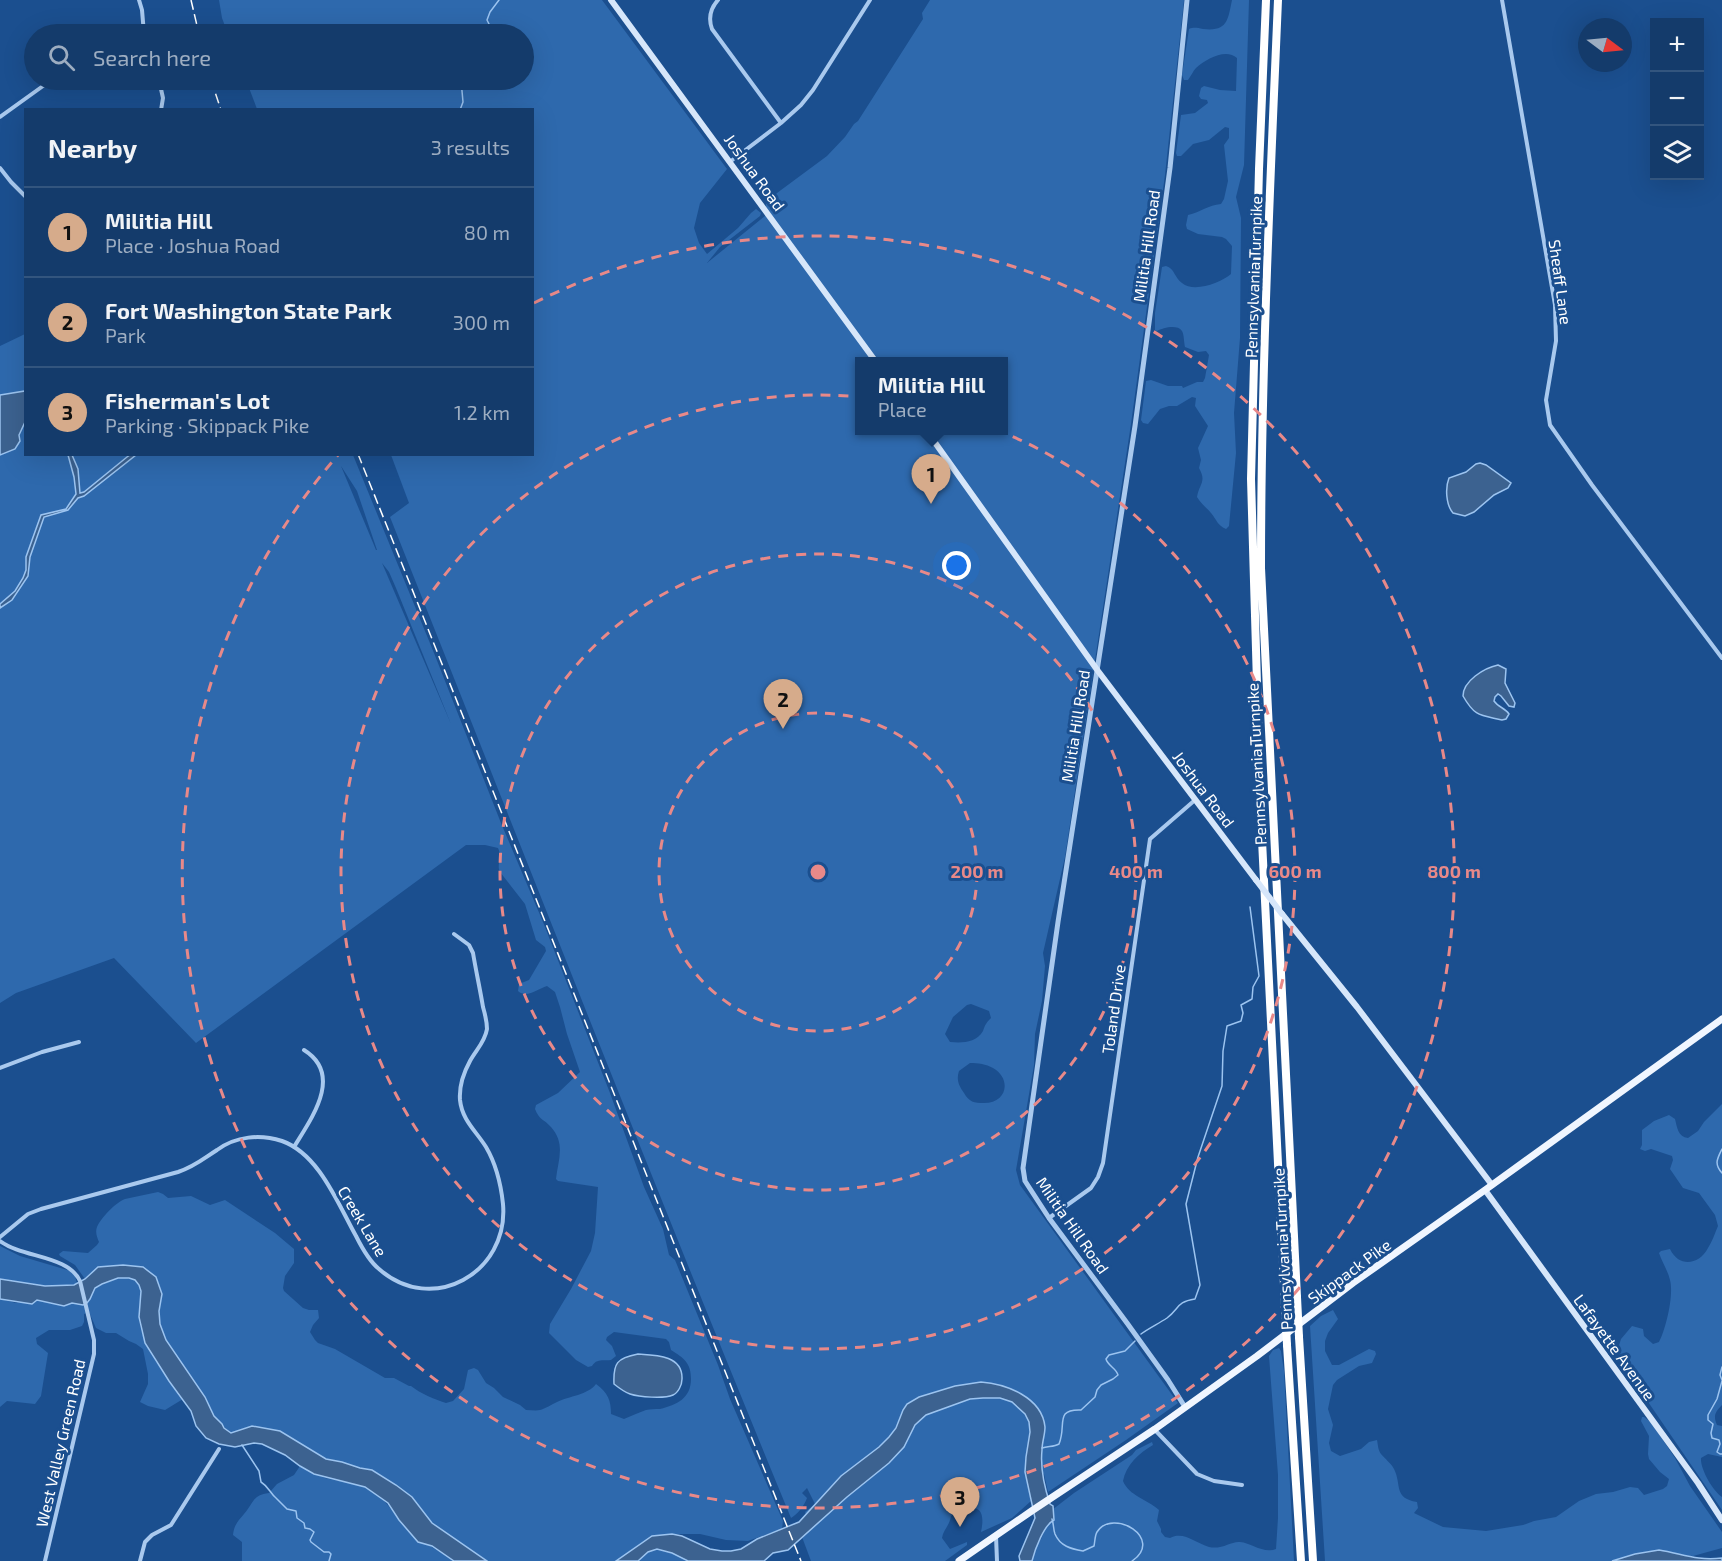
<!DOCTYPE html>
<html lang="en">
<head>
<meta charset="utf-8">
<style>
  body { margin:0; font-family:"Exo 2",sans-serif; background:#1d4271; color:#f1f3f6 }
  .controls { position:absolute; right:18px; top:18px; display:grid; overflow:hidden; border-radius:0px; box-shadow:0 6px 24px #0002 }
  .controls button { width:54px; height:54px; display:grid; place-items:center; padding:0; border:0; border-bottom:2px solid #33557e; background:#143b6b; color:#f1f3f6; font:30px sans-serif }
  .compass { position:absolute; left:1578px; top:18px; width:54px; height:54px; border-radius:50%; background:#143b6b; box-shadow:0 6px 24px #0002; rotate:106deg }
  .you { position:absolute; left:957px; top:566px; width:21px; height:21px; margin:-15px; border:4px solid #fff; border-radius:50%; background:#1a73e8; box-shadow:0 0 0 9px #1a73e833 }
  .badge { display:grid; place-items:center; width:39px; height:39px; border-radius:50%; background:#d6ab8b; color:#111; font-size:20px; font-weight:700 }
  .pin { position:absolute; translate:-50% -50px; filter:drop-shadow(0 2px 3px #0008) }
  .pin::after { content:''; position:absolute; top:32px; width:21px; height:18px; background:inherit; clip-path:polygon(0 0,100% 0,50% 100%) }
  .popup { position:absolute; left:855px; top:357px; width:153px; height:78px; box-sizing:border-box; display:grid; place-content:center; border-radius:0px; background:#143b6b; filter:drop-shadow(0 2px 4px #0005); font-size:20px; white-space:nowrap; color:#9dadc1 }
  .popup b { font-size:22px; color:#f1f3f6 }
  .popup::after { content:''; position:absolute; left:50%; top:100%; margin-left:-12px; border:12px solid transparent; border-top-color:#143b6b }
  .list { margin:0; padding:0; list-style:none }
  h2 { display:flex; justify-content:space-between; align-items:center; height:78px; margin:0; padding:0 24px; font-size:26px }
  h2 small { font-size:20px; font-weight:400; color:#9dadc1 }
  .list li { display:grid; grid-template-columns:39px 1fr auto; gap:18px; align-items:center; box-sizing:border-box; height:90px; padding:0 24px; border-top:2px solid #33557e }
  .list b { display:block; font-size:22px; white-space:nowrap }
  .list p { margin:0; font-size:20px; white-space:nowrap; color:#9dadc1 }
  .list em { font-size:20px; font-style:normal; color:#9dadc1 }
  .icon { flex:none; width:33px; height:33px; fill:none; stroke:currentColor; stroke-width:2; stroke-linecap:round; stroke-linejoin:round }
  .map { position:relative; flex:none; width:1722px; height:1561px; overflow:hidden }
  .search { position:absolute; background:#143b6b; box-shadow:0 6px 24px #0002; left:24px; top:24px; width:510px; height:66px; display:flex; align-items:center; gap:15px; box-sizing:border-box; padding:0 21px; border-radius:33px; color:#9dadc1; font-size:22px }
  .panel { position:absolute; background:#143b6b; box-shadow:0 6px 24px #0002; left:24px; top:108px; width:510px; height:348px; border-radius:0px }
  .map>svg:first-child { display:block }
  .green { fill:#2e69ad; fill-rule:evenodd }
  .water { fill:#3c6290; stroke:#9cc4f0; stroke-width:1.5 }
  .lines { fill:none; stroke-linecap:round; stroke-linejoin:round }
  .stream { stroke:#9cc4f0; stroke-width:1.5 }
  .minor { stroke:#a9c9ee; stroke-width:4 }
  .tertiary { stroke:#a9c9ee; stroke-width:5 }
  .secondary { stroke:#d6e6fa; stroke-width:6 }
  .primary { stroke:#f0f6ff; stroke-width:7 }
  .motorway { stroke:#fff; stroke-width:8 }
  .rail { stroke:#fff; stroke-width:1.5; stroke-dasharray:10 4.5; stroke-linecap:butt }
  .secondary-bridge { stroke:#d6e6fa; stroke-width:6 }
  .motorway-bridge { stroke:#fff; stroke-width:8 }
  .ring { fill:none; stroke:#e88989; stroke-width:3; stroke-dasharray:10 8 }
  .labels { text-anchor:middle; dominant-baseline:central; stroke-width:6; stroke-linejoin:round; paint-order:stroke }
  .street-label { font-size:16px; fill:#fff; stroke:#1b4f8f }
  .centre { fill:#e88989; stroke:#1b4f8f; stroke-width:3 }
  .ring-label { font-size:18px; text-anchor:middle; font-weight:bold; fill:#e88989; stroke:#1b4f8f; stroke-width:6; stroke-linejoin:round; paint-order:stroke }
</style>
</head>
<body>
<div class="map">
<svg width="1722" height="1561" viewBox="0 0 1722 1561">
  <rect width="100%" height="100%" fill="#1b4f8f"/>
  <path class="green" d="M219 0H602L727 169 700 203 694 228 699 243 707 254 738 228 751 213 756 209 761 213 760 216 720 247 707 263 765 216 766 204 777 193 827 156 845 137 854 124 858 121 923 19 922 13 930 0H1184L1165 175 1131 424 1065 857 1043 953 1045 966 1042 1001 1035 1034 1034 1065 1016 1170 1020 1185 1178 1403 1126 1440 1048 1492 1044 1474 1042 1473 1041 1465 1030 1429 1025 1472 1031 1501 1012 1518 981 1532C987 1504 973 1503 951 1516 950 1525 943 1530 942 1538L950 1549 967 1542V1545L945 1561H811L802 1537 847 1497 889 1463 904 1447 810 1524 805 1512 815 1504 807 1488 802 1493 807 1498C804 1506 798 1514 791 1518 654 1186 523 851 390 517L409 503 391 455 532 454V110L257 109 246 80H524V34H228L222 18ZM859 362H1003V430H859ZM967 1005 971 1004 989 1011 991 1018C986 1023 985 1025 983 1031 976 1043 962 1043 950 1042L945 1034 953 1017ZM970 1063C978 1063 986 1064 993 1068 1012 1079 1007 1103 984 1103 974 1103 969 1102 964 1093 959 1086 956 1080 959 1071Z
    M1232 0H1249L1244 165 1236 197 1241 218 1240 338 1234 413 1236 453 1229 526 1226 529C1217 525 1217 520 1211 513 1206 507 1201 504 1197 497 1199 484 1207 482 1199 468L1201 460 1198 448 1208 426 1195 406 1196 398 1192 397 1177 406H1169L1160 409 1148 424 1143 423 1141 420 1146 381 1151 380 1168 386H1182L1183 388 1197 382H1203L1205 378 1209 355 1206 351 1198 352 1185 347C1184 343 1184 334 1182 331 1177 324 1163 328 1157 331L1155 330V313L1162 267 1166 266C1175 269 1174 277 1182 283 1194 293 1220 283 1231 274L1232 246 1226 239 1222 237 1198 234 1187 229 1186 225 1188 215C1201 212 1208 205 1221 204L1224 199 1228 181 1224 145 1229 138V128L1225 127 1209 140 1193 144 1181 156H1177L1176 153 1181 115 1195 113 1208 103 1207 100 1201 99 1199 96 1201 88 1204 86 1220 90 1236 91 1237 58C1226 48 1206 59 1196 68 1193 71 1191 76 1188 80H1184L1182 75 1189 29C1194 27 1197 28 1203 29 1228 32 1228 19 1232 0Z
    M25 334 26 454 353 455 434 653 501 823 543 922 610 1093 644 1187 663 1229 669 1255 675 1260 718 1365 730 1399 783 1521 782 1529 748 1541 726 1540 700 1534H672L652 1536 616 1561H487L432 1523 412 1497 396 1485 372 1470 360 1468 342 1462 326 1459 280 1431 252 1426 231 1433 228 1431 214 1416 205 1397 166 1340 160 1324 159 1311 162 1294 156 1277 143 1267 123 1265 91 1273 85 1279 75 1265 60 1256 59 1254 63 1251 88 1253 97 1245 99 1242C97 1237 95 1232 97 1227 101 1218 116 1202 125 1199L158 1192 163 1194 168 1198 191 1196 210 1205 225 1200 275 1233 294 1249V1263L285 1276 283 1288 284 1291 303 1308 309 1310H318L319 1318 313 1325 310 1332 315 1340 318 1343 335 1349 385 1378H394L409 1386H411C421 1394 434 1399 446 1403L453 1401 464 1389 468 1370 474 1368 478 1370 486 1383 494 1388 503 1397 520 1405 526 1410C531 1410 536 1411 540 1410 545 1409 552 1404 557 1402 569 1396 588 1395 596 1384 608 1393 611 1400 611 1414L624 1419C631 1416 638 1413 646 1410 650 1409 655 1409 660 1409 677 1405 691 1398 691 1379 691 1363 684 1358 671 1350L669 1342 666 1339 614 1332 607 1337 606 1340 612 1346 616 1356 611 1360C603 1361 597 1358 592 1366L588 1367 576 1360 549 1333 550 1324 571 1289 591 1251 595 1233 598 1187 558 1181 556 1179C558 1160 566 1144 551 1127 544 1119 539 1120 535 1109L536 1105 558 1093 580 1072 567 1034 560 1007 555 992 547 986C537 989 527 999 518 991L519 984 529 980 546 951 545 947 536 940 525 904 500 872C496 864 503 859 498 848L485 845H466L196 1043 114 958 16 993 0 1003V346ZM341 466 357 491 377 550H376ZM382 563 389 572 396 588 451 724Z
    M1722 1104V1405C1715 1412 1713 1416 1717 1425L1722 1426V1457L1708 1454 1701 1458C1700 1469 1713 1491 1722 1497V1510L1616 1355 1621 1339 1632 1326 1643 1329 1644 1336 1653 1344 1659 1342C1666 1329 1674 1295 1670 1280 1668 1271 1662 1262 1659 1253L1661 1251 1670 1249C1679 1268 1699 1265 1708 1248 1712 1242 1715 1233 1718 1226L1715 1215 1699 1193 1683 1188 1670 1169 1673 1160 1672 1156 1651 1149 1645 1151 1640 1149 1642 1145V1130L1654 1121 1669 1115 1675 1119C1677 1127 1678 1137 1688 1138L1698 1131 1704 1122Z
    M0 1246 20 1256 74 1272 79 1291 0 1298Z
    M118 1278C126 1278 135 1277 139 1285 144 1295 139 1307 139 1318 142 1349 166 1375 183 1399L165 1410 148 1406 140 1402 148 1384V1374L143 1349 136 1344 129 1341 116 1333H106L96 1328 89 1312 84 1314V1322L82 1326 70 1330H49L36 1338 37 1344 48 1353 41 1396 35 1404 7 1401 0 1407V1299L16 1303 37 1300 64 1306 72 1303 84 1305 90 1299 95 1288Z
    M1333 1310 1338 1319 1328 1333 1325 1341V1351L1332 1365H1339L1369 1349 1375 1351 1376 1354 1372 1363 1359 1366 1337 1380 1333 1385 1328 1409 1333 1425 1329 1443 1331 1451 1340 1456 1361 1449 1369 1442 1377 1440C1378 1445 1378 1450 1381 1454 1385 1459 1391 1463 1394 1469 1402 1485 1393 1498 1417 1502L1418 1508 1414 1513 1416 1514 1443 1527 1486 1531 1523 1525 1534 1521 1556 1517 1579 1501 1596 1494 1613 1492 1630 1487 1638 1488 1644 1495 1663 1489 1667 1486 1669 1479 1660 1472 1649 1459 1648 1454 1649 1436 1641 1421 1642 1417H1644L1651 1422 1675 1458 1690 1486 1722 1532V1548L1693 1556 1650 1551 1612 1561H1325L1310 1326 1321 1316Z
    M1279 1348 1281 1351 1284 1371 1294 1561H1032L1035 1550 1042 1537 1052 1510 1074 1493 1132 1455 1136 1450 1152 1442 1153 1445C1139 1453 1126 1465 1123 1481 1129 1496 1147 1499 1159 1510L1157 1521 1161 1529V1532L1165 1537 1170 1538C1184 1531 1195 1543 1209 1547 1222 1550 1231 1541 1240 1542 1252 1543 1263 1554 1276 1549L1278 1518V1475L1269 1356 1273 1350Z
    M300 1466C308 1471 316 1475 325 1478 339 1482 353 1481 366 1487 391 1500 393 1518 411 1533 425 1544 440 1551 454 1561H242V1542L233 1535C234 1525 238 1521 244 1514 254 1503 252 1495 269 1493L277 1484 294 1475Z
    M657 1549 672 1553 688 1561H638L648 1552Z"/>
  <path class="water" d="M25 391V422L19 435 20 441 15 449 0 455V395Z
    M68 455H72L78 469 80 493 84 492 127 457 130 455H136L84 496 78 498 68 510 44 517 30 557 28 576 12 600 0 608V604L15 591 23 578 26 570V557L41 515 66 509 76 494 74 477Z
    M1480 463 1486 465 1511 483 1508 488 1494 495 1474 512 1465 516 1453 513C1446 505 1445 488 1449 478L1466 472 1476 464Z
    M1498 665 1506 669 1505 683 1515 703 1514 707 1509 706 1501 696 1498 694 1495 697 1494 701C1498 707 1505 708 1509 714L1506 719 1502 720C1480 715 1475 717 1463 696 1463 681 1484 668 1498 665Z
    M123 1265 143 1267 156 1277 162 1294 159 1311 160 1324 166 1340 205 1397 214 1416 222 1424 224 1428 231 1433 252 1426 280 1431 326 1459 342 1462 360 1468 372 1470 396 1485 412 1497 432 1523 487 1561H454L432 1546 418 1542 399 1520 388 1503 365 1487 314 1474 300 1466 285 1455 262 1444 254 1443 235 1447 219 1444 206 1438 196 1426 191 1411 169 1381 145 1343 139 1317 141 1291 139 1285 135 1280 129 1278H118L102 1284 95 1288 90 1299 87 1303 83 1305 72 1303 64 1306 37 1300 32 1304 0 1299V1279L45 1286 74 1285 85 1279 98 1267Z
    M638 1354C655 1355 683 1355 682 1379 682 1385 678 1393 673 1395 664 1399 639 1397 630 1394 624 1392 619 1388 614 1384 613 1363 617 1358 638 1354Z
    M981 1382C1006 1384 1042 1397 1045 1427 1045 1435 1042 1442 1042 1450 1040 1469 1044 1486 1050 1504L1053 1506 1054 1520C1044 1525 1035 1549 1032 1561H1020L1019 1556 1035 1518 1025 1472 1026 1457 1030 1432 1029 1422 1025 1414 1012 1402 1000 1398H983L970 1399 926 1415 915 1425 904 1447 889 1463 847 1497 788 1550 773 1553 764 1561H688L672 1553 657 1549 648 1552 638 1561H616L652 1536 672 1534 682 1536 710 1549 722 1551H731L741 1549 757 1539 799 1522 841 1476 879 1447 889 1437 896 1428 903 1410 907 1404 919 1397 955 1386Z
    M1659 1550C1683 1554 1697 1561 1722 1558V1561H1612L1635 1554Z"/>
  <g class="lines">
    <path class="stream" d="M489 34 491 28 487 20 490 12 499 0
      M460 110 463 102 461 80
      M1722 1149C1717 1159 1714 1164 1722 1173
      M1141 1334C1149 1328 1158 1324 1167 1318 1180 1308 1176 1302 1195 1299L1200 1285 1186 1204 1198 1157 1222 1086 1223 1051 1227 1026 1241 1021 1243 1013 1241 1005 1252 999 1253 987 1259 976 1250 907
      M1722 1380 1720 1375 1722 1367
      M1722 1381 1717 1399 1708 1415V1420L1713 1424 1711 1433 1712 1438 1719 1440 1720 1444 1717 1452 1720 1454H1722
      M242 1445 259 1471 261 1482C269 1487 270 1493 276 1498 280 1502 283 1505 287 1509L296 1511 297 1518 304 1523 305 1528 310 1529 314 1532 310 1540 311 1542 324 1552H329L331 1554 329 1561
      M1042 1448C1048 1446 1054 1447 1059 1444 1067 1425 1054 1409 1081 1410L1095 1397 1097 1390 1101 1385 1113 1379 1118 1375C1116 1368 1108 1366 1106 1359L1109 1355 1125 1351 1135 1341
      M1052 1519C1054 1525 1053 1528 1055 1534 1060 1546 1071 1549 1083 1551L1094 1546C1095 1541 1095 1535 1097 1532 1113 1507 1165 1539 1132 1561"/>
    <path class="minor" d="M139 0 142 10 144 34
      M718 0C710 9 708 18 712 29L781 123
      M1502 0 1555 305 1556 341 1546 400 1550 425 1592 485 1722 658
      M159 80 163 98 161 110
      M0 117 43 86 56 80
      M731 161 781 123 801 105 813 90 870 0
      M0 168 11 182 26 197
      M0 1068 42 1052 79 1042
      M294 1147C311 1119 344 1075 304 1050
      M1049 1218 1091 1188 1098 1177 1103 1163 1150 839 1195 800
      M0 1237 28 1214 41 1209 178 1172C194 1167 203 1159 217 1150 236 1136 260 1134 282 1141 319 1154 338 1204 356 1236 362 1248 369 1261 379 1269 432 1316 509 1273 503 1204 501 1185 496 1164 486 1147 476 1131 462 1120 460 1100 459 1087 464 1072 470 1061 476 1050 485 1042 487 1029 487 1022 485 1014 483 1007 480 989 476 971 473 953L469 945 454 934
      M0 1241C23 1258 68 1255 80 1281L94 1340V1354L45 1561
      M1155 1430 1197 1474 1214 1481 1242 1485
      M996 1536 997 1561
      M140 1561 145 1542 152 1535 171 1525 219 1449"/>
    <path class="tertiary" d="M1185 1407 1168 1380 1127 1323 1049 1218 1025 1181 1023 1168 1058 922 1135 426 1170 168 1187 0"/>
    <path class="secondary" d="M611 0 876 362
      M926 430 1098 671 1256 880
      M1282 914 1357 1007 1492 1185
      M1485 1190 1698 1483 1722 1520"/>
    <path class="primary" d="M959 1561 1033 1510 1155 1429 1257 1356 1353 1283 1485 1190 1722 1019"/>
    <path class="motorway" d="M1266 0 1259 169 1251 479 1261 820 1285 1305
      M1278 0C1270 189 1261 379 1261 568L1297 1297
      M1299 1337 1313 1561
      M1287 1345 1301 1561"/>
    <path class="rail" d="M191 0 199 34
      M211 80 221 110
      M358 454 801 1561"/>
    <path class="secondary-bridge" d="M1256 880 1282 914"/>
    <path class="motorway-bridge" d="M1297 1297 1299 1337
      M1285 1305 1287 1345"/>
  </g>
  <g class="ring">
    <circle cx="818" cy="872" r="159"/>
    <circle cx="818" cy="872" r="318"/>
    <circle cx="818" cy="872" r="477"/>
    <path d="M534 303A636 636 0 1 1 338 455"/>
  </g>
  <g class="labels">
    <g class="street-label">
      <text transform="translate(755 172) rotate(54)">Joshua Road</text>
      <text transform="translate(1146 246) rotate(-82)">Militia Hill Road</text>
      <text transform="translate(1253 277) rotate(-88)">Pennsylvania Turnpike</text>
      <text transform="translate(1561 282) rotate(82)">Sheaff Lane</text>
      <text transform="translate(1075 726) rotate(-81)">Militia Hill Road</text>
      <text transform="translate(1256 764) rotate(-93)">Pennsylvania Turnpike</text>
      <text transform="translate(1204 789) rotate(53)">Joshua Road</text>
      <text transform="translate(1113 1009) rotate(-82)">Toland Drive</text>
      <text transform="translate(363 1221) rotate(59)">Creek Lane</text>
      <text transform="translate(1073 1225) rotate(55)">Militia Hill Road</text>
      <text transform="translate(1282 1249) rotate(-93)">Pennsylvania Turnpike</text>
      <text transform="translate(1349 1271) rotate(-36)">Skippack Pike</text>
      <text transform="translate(1615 1347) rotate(54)">Lafayette Avenue</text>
      <text transform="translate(60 1443) rotate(-77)">West Valley Green Road</text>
    </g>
  </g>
  <circle cx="818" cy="872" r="9" class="centre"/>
  <g class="ring-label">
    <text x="977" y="878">200 m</text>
    <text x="1136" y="878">400 m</text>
    <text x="1295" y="878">600 m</text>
    <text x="1454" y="878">800 m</text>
  </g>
</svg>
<div class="controls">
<button>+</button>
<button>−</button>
<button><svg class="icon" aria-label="layers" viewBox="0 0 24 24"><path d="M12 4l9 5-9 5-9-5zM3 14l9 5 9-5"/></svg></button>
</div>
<svg class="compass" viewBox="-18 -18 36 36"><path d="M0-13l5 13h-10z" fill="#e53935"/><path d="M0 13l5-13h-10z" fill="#9dadc1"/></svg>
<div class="you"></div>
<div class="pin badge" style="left:931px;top:504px">1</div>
<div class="popup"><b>Militia Hill</b>Place</div>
<div class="pin badge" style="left:783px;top:729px">2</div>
<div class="pin badge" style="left:960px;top:1527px">3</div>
<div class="search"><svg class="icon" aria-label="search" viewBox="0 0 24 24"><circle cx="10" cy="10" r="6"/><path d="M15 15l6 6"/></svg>Search here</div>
<section class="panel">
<h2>Nearby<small>3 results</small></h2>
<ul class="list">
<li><span class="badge">1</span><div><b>Militia Hill</b><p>Place · Joshua Road</p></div><em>80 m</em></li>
<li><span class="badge">2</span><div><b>Fort Washington State Park</b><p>Park</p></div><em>300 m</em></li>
<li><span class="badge">3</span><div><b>Fisherman's Lot</b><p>Parking · Skippack Pike</p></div><em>1.2 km</em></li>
</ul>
</section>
</div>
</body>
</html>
